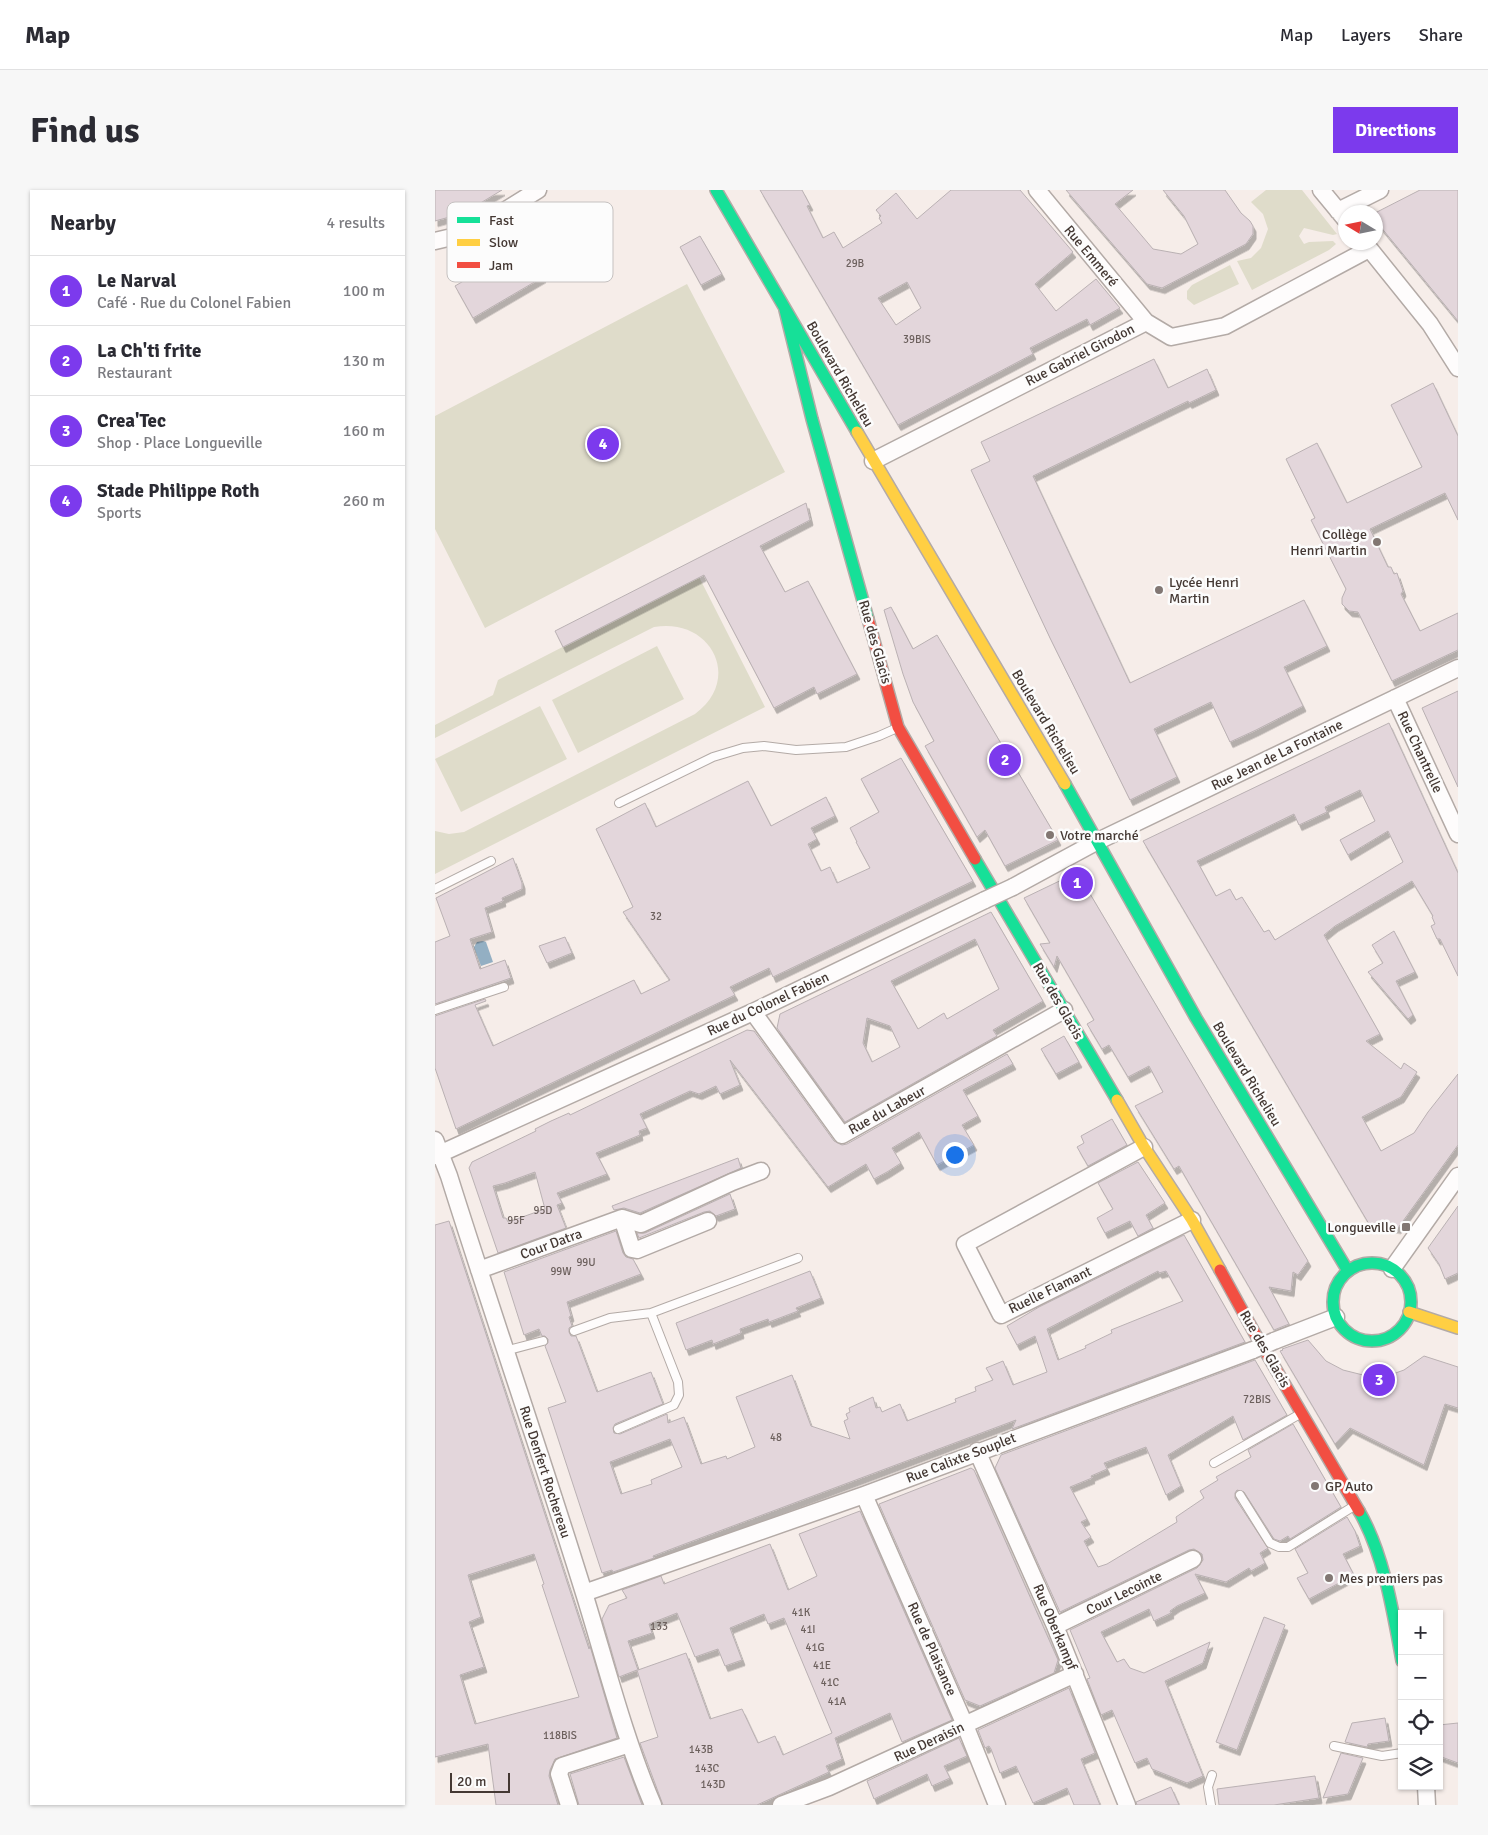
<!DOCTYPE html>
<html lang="en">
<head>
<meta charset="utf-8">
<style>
  body { margin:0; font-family:Signika,sans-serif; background:#f7f7f7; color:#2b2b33 }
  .controls { position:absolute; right:15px; bottom:15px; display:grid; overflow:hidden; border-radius:0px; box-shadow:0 1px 4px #0004 }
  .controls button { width:45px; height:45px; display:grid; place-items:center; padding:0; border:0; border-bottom:1px solid #e1e1e2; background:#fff; color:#2b2b33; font:25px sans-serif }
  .compass { position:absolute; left:903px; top:15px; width:45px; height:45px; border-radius:50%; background:#fff; box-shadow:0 1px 4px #0004; rotate:280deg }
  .scale { position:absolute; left:15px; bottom:12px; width:60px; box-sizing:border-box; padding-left:5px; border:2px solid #443833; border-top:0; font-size:14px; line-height:18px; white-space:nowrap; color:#443833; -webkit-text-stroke:4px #fcfcfc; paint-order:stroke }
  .you { position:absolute; left:519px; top:964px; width:18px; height:18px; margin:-12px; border:4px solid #fff; border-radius:50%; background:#1a73e8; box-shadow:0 0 0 8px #1a73e833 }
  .badge { display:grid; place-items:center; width:32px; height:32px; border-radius:50%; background:#7c3aed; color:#fff; font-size:16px; font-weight:700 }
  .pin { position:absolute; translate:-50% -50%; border:2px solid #fff; box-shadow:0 1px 5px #0006 }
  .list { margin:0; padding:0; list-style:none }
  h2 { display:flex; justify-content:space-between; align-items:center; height:65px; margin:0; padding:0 20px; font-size:21px }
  h2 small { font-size:16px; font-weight:400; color:#7c7c81 }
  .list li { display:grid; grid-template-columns:32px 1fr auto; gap:15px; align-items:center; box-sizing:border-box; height:70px; padding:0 20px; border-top:1px solid #e1e1e2 }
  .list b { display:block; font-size:19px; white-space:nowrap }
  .list p { margin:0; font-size:16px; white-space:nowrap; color:#7c7c81 }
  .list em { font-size:16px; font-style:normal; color:#7c7c81 }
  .icon { flex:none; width:28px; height:28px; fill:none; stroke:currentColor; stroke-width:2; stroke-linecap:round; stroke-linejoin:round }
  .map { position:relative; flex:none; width:1023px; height:1615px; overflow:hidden; border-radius:0px }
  header { display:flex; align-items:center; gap:30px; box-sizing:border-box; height:70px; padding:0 25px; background:#fff; border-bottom:1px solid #e1e1e2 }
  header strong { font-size:24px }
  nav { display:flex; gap:28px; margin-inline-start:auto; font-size:18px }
  .intro { display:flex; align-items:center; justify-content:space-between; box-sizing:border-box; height:120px; padding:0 30px }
  h1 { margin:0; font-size:35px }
  .button { padding:12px 22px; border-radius:0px; background:#7c3aed; color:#fff; font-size:18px; font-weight:700 }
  main { display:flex; gap:30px; padding:0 30px }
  aside { flex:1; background:#fff; border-radius:0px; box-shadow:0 1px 4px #0004 }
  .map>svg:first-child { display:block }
  .green { fill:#dfdcca }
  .water { fill:#93afc3 }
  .building { fill:#e3d6db; stroke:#bab1b3; fill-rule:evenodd; filter:url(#shadow) }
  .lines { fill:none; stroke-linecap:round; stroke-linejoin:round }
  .lane-casing { stroke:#b3aaa6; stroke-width:10 }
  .street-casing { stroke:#b3aaa6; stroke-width:19 }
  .fast-casing { stroke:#b3aaa6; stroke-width:14 }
  .slow-casing { stroke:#b3aaa6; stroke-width:14 }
  .jam-casing { stroke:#b3aaa6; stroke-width:14 }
  .lane { stroke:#fefcfc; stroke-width:8 }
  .street { stroke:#fefcfc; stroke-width:16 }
  .fast { stroke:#16e098; stroke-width:11 }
  .slow { stroke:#ffcf43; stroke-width:11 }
  .jam { stroke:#f24e42; stroke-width:11 }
  .street-bridge-casing { stroke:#b3aaa6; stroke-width:19; stroke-linecap:butt }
  .street-bridge { stroke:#fefcfc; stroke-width:16 }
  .poi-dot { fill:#827773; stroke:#fcfcfc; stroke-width:2 }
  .labels { text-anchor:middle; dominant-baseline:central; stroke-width:5; stroke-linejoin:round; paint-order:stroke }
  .number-label { font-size:11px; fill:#6c605d }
  .street-label { font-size:14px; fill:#443833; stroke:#fcfcfc }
  .poi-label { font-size:14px; fill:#443833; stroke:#fcfcfc; text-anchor:start }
  .key { fill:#fcfcfc; stroke:#c5c1c0; stroke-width:1 }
  .key-label { font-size:14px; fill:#443833 }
</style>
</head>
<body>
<header>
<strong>Map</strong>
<nav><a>Map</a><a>Layers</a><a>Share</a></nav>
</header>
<div class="intro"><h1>Find us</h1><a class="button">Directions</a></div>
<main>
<aside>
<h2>Nearby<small>4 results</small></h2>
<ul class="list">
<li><span class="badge">1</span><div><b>Le Narval</b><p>Café · Rue du Colonel Fabien</p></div><em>100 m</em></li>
<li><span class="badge">2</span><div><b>La Ch'ti frite</b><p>Restaurant</p></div><em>130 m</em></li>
<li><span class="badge">3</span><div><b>Crea'Tec</b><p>Shop · Place Longueville</p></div><em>160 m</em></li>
<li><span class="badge">4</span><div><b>Stade Philippe Roth</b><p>Sports</p></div><em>260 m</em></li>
</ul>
</aside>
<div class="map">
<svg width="1023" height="1615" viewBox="0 0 1023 1615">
  <defs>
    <filter id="shadow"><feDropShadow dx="3" dy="5.5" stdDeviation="0" flood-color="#0004"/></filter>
  </defs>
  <rect width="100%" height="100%" fill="#f6ede9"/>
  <path class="green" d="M831 0H867L902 44 898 45 869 38 864 46 869 54 874 52 898 51 901 54 894 60 817 100 802 71 816 68 826 58 833 39 828 24 816 12Z
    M795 75 804 94 759 115 752 109V101L757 95Z
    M252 94 350 282 50 438 0 339V226Z
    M264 387 330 517 0 684V641L14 644 29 642 260 524C308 489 276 427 219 437L0 548V535L58 505 63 490Z
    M222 456 249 509 143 563 117 510Z
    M105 516 132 569 26 622 0 569Z"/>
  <path class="water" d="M48 751 51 752 58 772 46 776 39 757 42 752Z"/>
  <path class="building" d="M0 0H67L29 23 0 31Z
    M325 0H367L375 15 372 16 388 48 399 42 408 58 447 33 444 28 446 26 441 20 461 3 482 29 516 0H585L638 62 600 94 621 121 661 89 685 118 655 135 652 129 595 158 598 164 463 235ZM472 92 486 118 461 135 443 108Z
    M631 0H698L680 14 718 59 746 64 763 54 749 26 728 0H790L806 23 815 31 818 36V44L811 54 727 98 712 94Z
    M985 0H1023V131L940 30V23Z
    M265 46 287 84 266 95 245 57Z
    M90 55 108 87 38 128 20 96Z
    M719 169 733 198 772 179 781 200 754 213 753 211 598 286 695 493 869 410 892 456 849 477 868 516 821 540 795 552 776 512 719 539 742 587 695 610 615 448 536 280 555 271 546 252Z
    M998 193 1023 246V330L1010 303 935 339 953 377H956L959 384 962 383 968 401 966 404 985 441 1023 423V460L957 491 923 422 914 421 907 414V408L911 399 876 330 880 328 851 269 882 253 912 313 987 277 956 215Z
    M371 313 375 330 325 356 350 402 373 391 422 484 382 504 379 497 339 518 269 385 128 457 120 441Z
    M456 417 478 459 502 445 623 650 570 676 550 640 542 647 490 556 499 551 478 512 468 484 449 420Z
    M1023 501V597L987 518Z
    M954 533 1023 683V786L1005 749H1002L996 736 1000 734 997 727 998 726 977 691 900 736 889 745 945 844 931 851 966 879 969 873 982 882 966 907 927 927 946 961 979 943 993 922 1023 884V955L963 1038 934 1034 708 651ZM925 600 940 631 905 650 913 665 953 641 968 672 840 750 834 740 829 742 807 707 801 710 795 699 781 706 762 671 859 624 864 635 892 622 890 617Z
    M466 568 538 691 338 787 334 778 295 797 300 805 21 939 0 878V826L50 809 51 811 40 815 58 856 199 790 206 804 235 790 188 722 198 717 161 639 210 613 221 637 313 591 336 636 391 607 400 626 376 638 382 649 373 654 386 681 395 677 402 693 435 678 421 652H422L415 638 444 622 426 589Z
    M78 668 87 693V699L67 708 68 711 50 718 57 742 35 749 45 779 70 770 76 788 0 814V752L15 746 1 708Z
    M639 684 645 687 873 1071 863 1085 858 1082 856 1101 834 1097 854 1134 839 1140 744 976 739 979 700 916 728 902 714 876 693 887 674 855 667 859 652 834 659 830 651 816 622 766 619 777 605 754 615 753 589 708Z
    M556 722 608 811 558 840 562 846 410 932 342 838 345 824ZM540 749 564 799 512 829 509 823 483 839 456 791ZM432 828 455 836 465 857 437 872 428 853Z
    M959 741 980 782 961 791 978 825 973 829 933 782 948 773 937 755Z
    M130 747 137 763 112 773 104 756Z
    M312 840 319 841 399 951 407 955 412 954 572 864 578 874 528 900 543 926 527 935 539 955 502 975 484 942 457 958 466 973 452 982 439 989 431 974 393 997 295 870 305 895 285 904 281 896 264 904 255 901 205 924 212 938 204 941 205 945 161 963 172 984 122 1003 127 1013 122 1015 131 1038 63 1063 34 978 37 972 101 941 100 939 116 931 134 923 135 925ZM100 982 110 1019 73 1032 71 1028H68L58 996 70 993Z
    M629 846 644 872 621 884 606 859Z
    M677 929 692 955 653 976 642 957 649 953 646 946Z
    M303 968 306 978 205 1023 189 1018 179 1020 177 1016Z
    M703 972 730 1013 711 1025 718 1038 703 1046 695 1031 670 1043 662 1028 678 1019 663 993Z
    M295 1004 300 1019 281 1026 275 1021 269 1022 204 1048 202 1043H210Z
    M1023 1016V1083L1010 1089 1004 1074 993 1058Z
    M14 1031 154 1459 155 1456 182 1548 120 1569 115 1580 114 1586 123 1615H61L53 1554 0 1567V1035ZM99 1364 109 1394 107 1395 144 1507 40 1534 25 1485 49 1477 34 1432 46 1427 33 1385Z
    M181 1041 188 1063 191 1067 198 1069 206 1084 132 1112 136 1126 134 1127 137 1136 134 1138V1142L136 1146H141L162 1202 216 1182 228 1214 180 1234 178 1238 179 1243 185 1244 232 1224 233 1233 249 1227 266 1274 291 1266 292 1269 320 1257 301 1207 357 1185 376 1236 415 1249 409 1231 413 1229 411 1224 415 1222 414 1218 438 1207 441 1218 445 1217 447 1222 465 1214 472 1231 521 1212 520 1209 541 1201 540 1197 558 1190 551 1178 568 1171 578 1195 612 1182 600 1146 582 1155 572 1136 604 1117 749 1045 810 1152 577 1239 581 1230 247 1355 218 1366 219 1368 178 1382 177 1380 167 1383 113 1218 131 1212 110 1156 113 1153V1149L110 1146H107L104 1139 89 1145 69 1082ZM723 1081 724 1083 731 1081 748 1111 676 1140 677 1143 650 1156 651 1158 623 1170 612 1139ZM235 1249 247 1277 216 1290 217 1294 186 1304 175 1272Z
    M375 1081 386 1108 361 1118 363 1121 334 1132 333 1129 305 1139 306 1143 278 1154 277 1150 251 1160 241 1133Z
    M873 1150 891 1171 908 1180 932 1186 955 1185 969 1180 989 1166 1023 1177V1218L1010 1214 989 1275 915 1238 900 1254 845 1161 848 1160 847 1159Z
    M820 1170 852 1225 808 1250 798 1226 733 1265 746 1296 731 1305 711 1257 669 1273 672 1279 656 1286 657 1288 635 1297 652 1329 646 1332 656 1347 649 1351 663 1377 672 1374 742 1332 741 1327 769 1308 765 1301 783 1290 781 1287 816 1267 813 1260 858 1234 906 1317 855 1349 853 1346 845 1351 839 1349 809 1302 802 1300 800 1303V1308L833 1358 825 1363 830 1373 816 1381 814 1378 791 1392 760 1384 770 1403 742 1416 735 1421 736 1423 719 1431 714 1419 666 1442 682 1472 689 1469 695 1478 709 1483 775 1452 768 1473 730 1491 768 1586 752 1593 717 1579 712 1568 700 1573 677 1520 666 1525 652 1489 655 1488 635 1440 762 1378 768 1370 767 1364 759 1359 754 1360 625 1422 560 1278 566 1265Z
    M536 1278 539 1280 623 1470 619 1483 545 1516 530 1510 444 1314Z
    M425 1321 517 1530 467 1552 455 1523 400 1548 407 1569 391 1576 394 1582 322 1615H228L205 1553 223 1547 202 1480 184 1487 167 1429 174 1415 192 1408 187 1400 226 1386 229 1394 335 1354 353 1400 382 1386 364 1344ZM242 1423 260 1467 283 1459 290 1476 307 1470 295 1438 329 1424 333 1434 349 1428 397 1543 348 1565 340 1546 323 1553 307 1519 275 1529 251 1463 203 1480 193 1451 217 1443 214 1434Z
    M912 1327 920 1341 925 1356 908 1364 919 1385 874 1409 862 1388 873 1383 860 1359Z
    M829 1427 850 1435 802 1560 781 1552Z
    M634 1498 660 1563 646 1569 665 1615H639L632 1598 598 1613 581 1576 565 1583 556 1559 554 1556 550 1558 543 1540Z
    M950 1528 954 1551 933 1554 932 1557 910 1552 917 1533Z
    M1023 1533V1573L1004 1566V1535Z
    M524 1548 532 1566 509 1576 515 1588 497 1596 492 1584 439 1609 432 1591Z
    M906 1563 928 1568 913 1604 888 1608Z
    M189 1567 207 1615H144L135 1584Z
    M880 1586 884 1608 839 1615H784L782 1599Z
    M736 1597 744 1615H702L701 1612Z"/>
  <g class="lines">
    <g class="lane-casing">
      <path id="lane" d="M78 16 95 45 99 46 104 44
        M184 613 278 567 308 558 329 556 361 560 411 557 444 546 462 538
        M0 699 56 671
        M0 820 69 797
        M139 1141 175 1128 216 1123 363 1068
        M70 1161 108 1151
        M183 1239 239 1215 244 1205 243 1192 216 1123
        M779 1273 865 1224
        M805 1305 835 1353 844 1357H853L919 1316
        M899 1556 947 1566 967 1563
        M776 1615 773 1597 777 1585"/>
    </g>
    <g class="street-casing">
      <path id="street" d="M602 0 711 132
        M886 0 910 29
        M903 21 945 0
        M0 51 34 43 103 0
        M929 52 995 134 1023 178
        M438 271 711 132 736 147 790 136 934 59
        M960 508 1023 644
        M578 697 661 652 1023 478
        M318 822 407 945 629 820
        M0 950 14 986C58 1126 106 1264 149 1403 171 1474 189 1547 218 1615
        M709 957 530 1054 566 1125 757 1030
        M0 966 318 822 550 710
        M187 1028 197 1059 202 1060 273 1031
        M957 1079 1023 986
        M44 1080 187 1028 206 1034 297 992 326 981
        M839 1151 901 1127
        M542 1261 620 1436 692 1615
        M429 1305 530 1535 562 1615
        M149 1403 429 1305 818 1160
        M620 1436 758 1369
        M991 1596 992 1615
        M134 1615 124 1584 127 1576 195 1554
        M346 1615 394 1597 640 1484"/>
    </g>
    <g class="fast-casing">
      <path id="fast" d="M281 0 422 242
        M350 120 377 229 433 429
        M630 594 761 828 913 1081
        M540 669 682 910
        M898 1112a39 39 0 1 1 78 0a39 39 0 1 1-78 0Z
        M924 1321C949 1364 958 1422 967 1471"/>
    </g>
    <g class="slow-casing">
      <path id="slow" d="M422 242 630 594
        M682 910 709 957 757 1030 785 1080
        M974 1122 1023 1138"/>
    </g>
    <g class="jam-casing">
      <path id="jam" d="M433 429 463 537 540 669
        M785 1080 819 1142 924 1321"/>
    </g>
    <use href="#lane" class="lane"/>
    <use href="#street" class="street"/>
    <use href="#fast" class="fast"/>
    <use href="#slow" class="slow"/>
    <use href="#jam" class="jam"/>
    <g class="street-bridge-casing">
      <path id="street-bridge" d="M550 710 578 697
        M818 1160 839 1151"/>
    </g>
    <use href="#street-bridge" class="street-bridge"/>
  </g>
  <g class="poi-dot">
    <circle cx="942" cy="352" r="5"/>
    <circle cx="724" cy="400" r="5"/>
    <circle cx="615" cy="645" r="5"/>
    <rect x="966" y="1032" width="10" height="10" rx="2.5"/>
    <circle cx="880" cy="1296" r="5"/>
    <circle cx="894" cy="1388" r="5"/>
  </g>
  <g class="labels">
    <g class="number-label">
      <text x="420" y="73">29B</text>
      <text x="482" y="149">39BIS</text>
      <text x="221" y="726">32</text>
      <text x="108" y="1020">95D</text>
      <text x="81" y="1030">95F</text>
      <text x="151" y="1072">99U</text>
      <text x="126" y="1081">99W</text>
      <text x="822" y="1209">72BIS</text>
      <text x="341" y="1247">48</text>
      <text x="366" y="1422">41K</text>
      <text x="224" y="1436">133</text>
      <text x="373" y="1439">41I</text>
      <text x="380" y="1457">41G</text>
      <text x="387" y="1475">41E</text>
      <text x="395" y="1492">41C</text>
      <text x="402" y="1511">41A</text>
      <text x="125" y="1545">118BIS</text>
      <text x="266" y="1559">143B</text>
      <text x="272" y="1578">143C</text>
      <text x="278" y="1594">143D</text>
    </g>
    <g class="street-label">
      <text transform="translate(656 66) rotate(50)">Rue Emmeré</text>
      <text transform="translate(645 165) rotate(-27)">Rue Gabriel Girodon</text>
      <text transform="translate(405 184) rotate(60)">Boulevard Richelieu</text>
      <text transform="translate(440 452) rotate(74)">Rue des Glacis</text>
      <text transform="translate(611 532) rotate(59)">Boulevard Richelieu</text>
      <text transform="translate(985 562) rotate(65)">Rue Chantrelle</text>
      <text transform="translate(842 565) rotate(-26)">Rue Jean de La Fontaine</text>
      <text transform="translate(623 811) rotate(60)">Rue des Glacis</text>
      <text transform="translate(333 814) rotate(-25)">Rue du Colonel Fabien</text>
      <text transform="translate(812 884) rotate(59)">Boulevard Richelieu</text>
      <text transform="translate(452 920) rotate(-29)">Rue du Labeur</text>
      <text transform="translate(116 1054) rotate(-20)">Cour Datra</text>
      <text transform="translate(615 1100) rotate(-26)">Ruelle Flamant</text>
      <text transform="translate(830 1159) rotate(60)">Rue des Glacis</text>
      <text transform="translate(526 1268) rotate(-21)">Rue Calixte Souplet</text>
      <text transform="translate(110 1282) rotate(72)">Rue Denfert Rochereau</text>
      <text transform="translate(689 1403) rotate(-26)">Cour Lecointe</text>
      <text transform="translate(620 1437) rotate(67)">Rue Oberkampf</text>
      <text transform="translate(497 1459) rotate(66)">Rue de Plaisance</text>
      <text transform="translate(494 1552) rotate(-25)">Rue Deraisin</text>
    </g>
    <g class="poi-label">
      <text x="932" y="344" text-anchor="end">Collège<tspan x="932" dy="16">Henri Martin</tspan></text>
      <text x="734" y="392">Lycée Henri<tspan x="734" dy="16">Martin</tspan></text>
      <text x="625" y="645">Votre marché</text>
      <text x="961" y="1037" text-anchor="end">Longueville</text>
      <text x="890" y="1296">GP Auto</text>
      <text x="904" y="1388">Mes premiers pas</text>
    </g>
  </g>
  <rect x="12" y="12" width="166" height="80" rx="8" class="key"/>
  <rect x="22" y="27" width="23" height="6" fill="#16e098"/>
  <rect x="22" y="49" width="23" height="7" fill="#ffcf43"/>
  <rect x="22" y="72" width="23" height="6" fill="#f24e42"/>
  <g class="key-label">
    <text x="54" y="35">Fast</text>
    <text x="54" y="57">Slow</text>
    <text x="54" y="80">Jam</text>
  </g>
</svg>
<div class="controls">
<button>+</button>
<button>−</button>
<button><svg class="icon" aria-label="locate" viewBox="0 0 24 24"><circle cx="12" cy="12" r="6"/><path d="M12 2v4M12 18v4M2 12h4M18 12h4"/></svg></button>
<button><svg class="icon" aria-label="layers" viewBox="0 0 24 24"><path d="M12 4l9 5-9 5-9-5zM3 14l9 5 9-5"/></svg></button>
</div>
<svg class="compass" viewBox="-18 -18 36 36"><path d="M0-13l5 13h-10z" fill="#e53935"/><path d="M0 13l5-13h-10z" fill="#7c7c81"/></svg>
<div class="scale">20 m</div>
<div class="you"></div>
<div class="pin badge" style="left:642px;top:693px">1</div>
<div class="pin badge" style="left:570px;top:570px">2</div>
<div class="pin badge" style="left:944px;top:1190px">3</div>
<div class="pin badge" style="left:168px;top:254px">4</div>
</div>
</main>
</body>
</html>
